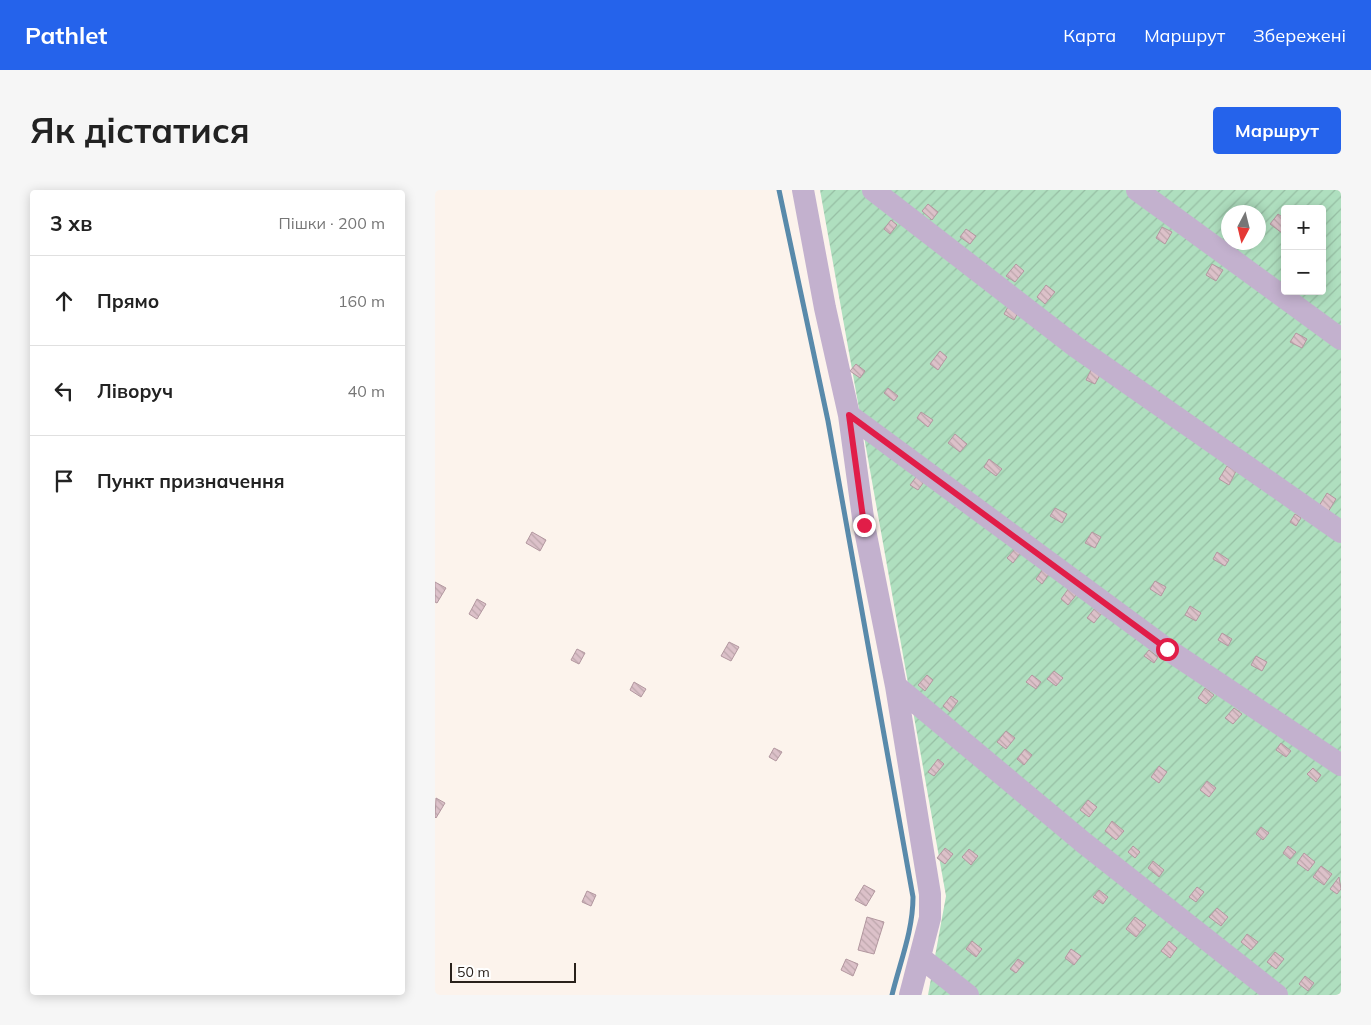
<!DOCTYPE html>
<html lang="uk">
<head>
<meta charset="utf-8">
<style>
  body { margin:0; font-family:Mulish,sans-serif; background:#f6f6f6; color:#222 }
  .controls { position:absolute; right:15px; top:15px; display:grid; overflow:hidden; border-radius:5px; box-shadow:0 2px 12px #0003 }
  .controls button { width:45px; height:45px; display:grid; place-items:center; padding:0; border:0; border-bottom:1px solid #e0e0e0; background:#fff; color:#222; font:25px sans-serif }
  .compass { position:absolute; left:786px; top:15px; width:45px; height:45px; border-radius:50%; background:#fff; box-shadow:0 2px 12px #0003; rotate:187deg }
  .scale { position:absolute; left:15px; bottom:12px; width:126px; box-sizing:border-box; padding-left:5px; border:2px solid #29211b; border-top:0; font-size:14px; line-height:18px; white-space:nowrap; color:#29211b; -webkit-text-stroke:4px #fff; paint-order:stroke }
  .stop { position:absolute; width:15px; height:15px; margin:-11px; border:4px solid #e11d48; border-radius:50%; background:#fff }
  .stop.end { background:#e11d48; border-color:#fff; box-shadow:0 1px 5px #0008 }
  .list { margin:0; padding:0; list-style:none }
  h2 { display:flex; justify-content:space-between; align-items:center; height:65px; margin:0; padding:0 20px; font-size:21px }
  h2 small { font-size:16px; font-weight:400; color:#767676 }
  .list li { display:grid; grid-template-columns:32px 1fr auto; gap:15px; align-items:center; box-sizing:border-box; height:90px; padding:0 20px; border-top:1px solid #e0e0e0 }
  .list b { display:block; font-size:19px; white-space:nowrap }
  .list em { font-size:16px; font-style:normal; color:#767676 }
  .icon { flex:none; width:28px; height:28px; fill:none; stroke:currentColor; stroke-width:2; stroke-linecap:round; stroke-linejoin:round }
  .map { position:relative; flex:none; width:906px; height:805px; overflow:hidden; border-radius:5px }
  header { display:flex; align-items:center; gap:30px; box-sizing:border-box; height:70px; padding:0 25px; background:#2563eb; color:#fff }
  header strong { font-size:24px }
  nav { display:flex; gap:28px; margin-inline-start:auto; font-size:18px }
  .intro { display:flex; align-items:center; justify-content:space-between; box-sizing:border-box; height:120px; padding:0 30px }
  h1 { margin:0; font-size:35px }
  .button { padding:12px 22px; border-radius:5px; background:#2563eb; color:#fff; font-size:18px; font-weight:700 }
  main { display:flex; gap:30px; padding:0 30px }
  aside { flex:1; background:#fff; border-radius:5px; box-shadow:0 2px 12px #0003 }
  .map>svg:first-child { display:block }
  .garden { fill:url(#garden-furrows); fill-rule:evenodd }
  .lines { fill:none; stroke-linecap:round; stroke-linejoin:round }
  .stream { stroke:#598aab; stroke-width:5 }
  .building { fill:url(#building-back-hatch); stroke:#b2979f }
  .minor { stroke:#c3b1ce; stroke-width:22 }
  .route { stroke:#e11d48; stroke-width:6 }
</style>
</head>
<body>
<header>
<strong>Pathlet</strong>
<nav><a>Карта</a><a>Маршрут</a><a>Збережені</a></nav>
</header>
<div class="intro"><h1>Як дістатися</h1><a class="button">Маршрут</a></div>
<main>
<aside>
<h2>3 хв<small>Пішки · 200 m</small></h2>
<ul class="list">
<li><svg class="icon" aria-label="ahead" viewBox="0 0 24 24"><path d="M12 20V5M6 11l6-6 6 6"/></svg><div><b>Прямо</b></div><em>160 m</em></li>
<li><svg class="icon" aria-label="left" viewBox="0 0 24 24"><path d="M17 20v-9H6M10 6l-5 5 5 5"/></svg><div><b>Ліворуч</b></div><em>40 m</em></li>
<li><svg class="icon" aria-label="arrive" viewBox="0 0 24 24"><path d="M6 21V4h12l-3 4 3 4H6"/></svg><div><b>Пункт призначення</b></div></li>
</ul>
</aside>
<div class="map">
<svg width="906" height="805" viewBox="0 0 906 805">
  <defs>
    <pattern id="garden-furrows" width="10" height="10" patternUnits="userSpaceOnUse" patternTransform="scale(1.25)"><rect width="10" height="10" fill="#afdfbf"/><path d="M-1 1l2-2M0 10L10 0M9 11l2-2" fill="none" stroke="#97bfa4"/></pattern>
    <pattern id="building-back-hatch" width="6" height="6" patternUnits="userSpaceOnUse" patternTransform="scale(1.25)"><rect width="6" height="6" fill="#dcc1c9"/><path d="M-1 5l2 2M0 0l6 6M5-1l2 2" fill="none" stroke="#bda6ac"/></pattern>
  </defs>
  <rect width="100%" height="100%" fill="#fcf3ec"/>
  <path class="garden" d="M385 0H906V805H493L511 706ZM850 19H887V101H850ZM794 22H824V52H794Z"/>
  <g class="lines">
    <path class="stream" d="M344 0 393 231 478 707C478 741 465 772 457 805"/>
  </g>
  <path class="building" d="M493 14 503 22 497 30 487 21Z
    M843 24 850 29V39L847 43 835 34Z
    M456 30 462 35 455 44 449 39Z
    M727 37 737 42 730 54 721 48Z
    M531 39 541 46 535 54 525 47Z
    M581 74 589 81 580 92 571 86Z
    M777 74 788 80 781 91 771 85Z
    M611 95 620 102 610 114 602 107Z
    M574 115 584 121 579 130 569 124Z
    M861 143 872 149 867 158 855 152Z
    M505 161 512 167 503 180 495 174Z
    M421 174 430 181 425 188 415 181Z
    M657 178 666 183 660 194 651 190Z
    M453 198 463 206 459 211 449 203Z
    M486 222 498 230 493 237 482 228Z
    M520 244 532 254 525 262 513 253Z
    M554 269 567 279 561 286 549 277Z
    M792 276 801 281 794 295 784 289Z
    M484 283 491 289 483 300 475 295Z
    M892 303 901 309 893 322 884 316Z
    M620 318 632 324 627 333 615 326Z
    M860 324 866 328 861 336 855 332Z
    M97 342 111 350 105 361 91 353Z
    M657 342 666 347 660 358 650 353Z
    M581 358 586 362 578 373 572 368Z
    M782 362 794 370 790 376 778 369Z
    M608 379 614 384 607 394 601 389Z
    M720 391 731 397 726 406 715 399Z
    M0 392 11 398 2 413 0 412Z
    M634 398 642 404 633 415 626 409Z
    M42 409 51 414 42 429 34 424Z
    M755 416 766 423 761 431 750 425Z
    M660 418 667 423 659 433 652 428Z
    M787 443 797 449 793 456 783 450Z
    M294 452 304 457 296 471 286 466Z
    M142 459 150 463 144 474 136 470Z
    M714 460 723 467 719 473 709 466Z
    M821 466 832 472 827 481 816 475Z
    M619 481 628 488 621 496 612 489Z
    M492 485 498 490 490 501 483 495Z
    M597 485 606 492 601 499 591 492Z
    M199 492 211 499 206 507 195 500Z
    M770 498 779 505 771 514 763 508Z
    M516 506 523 511 515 522 508 516Z
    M799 518 807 524 798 534 790 528Z
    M571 541 580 548 571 559 562 552Z
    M846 553 856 561 851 567 841 560Z
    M339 558 347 562 341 571 334 567Z
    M590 559 597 565 589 575 582 569Z
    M503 569 509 574 499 586 493 582Z
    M724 576 732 582 724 593 716 587Z
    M878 578 886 585 881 592 872 584Z
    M772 591 781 598 774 607 765 600Z
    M1 608 10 613 1 628 0 627Z
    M653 610 662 617 654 627 645 620Z
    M677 631 689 641 681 650 670 641Z
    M826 637 834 643 828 650 821 644Z
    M698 656 705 662 700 668 693 662Z
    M853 656 861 662 855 669 848 663Z
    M510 658 518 664 510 674 502 668Z
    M534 659 543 666 536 675 527 667Z
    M869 663 880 672 873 681 862 673Z
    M718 671 729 680 724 687 713 678Z
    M886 676 897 684 889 695 878 687Z
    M904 687 906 699 902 704 895 699Z
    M429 695 440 701 431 716 420 710Z
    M762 697 769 702 761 712 754 707Z
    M664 700 673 707 668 714 658 707Z
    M152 701 161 705 156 716 147 712Z
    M782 718 793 727 786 736 774 727Z
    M432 727 449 732 439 764 423 760Z
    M700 727 711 735 701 747 691 739Z
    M812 744 823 752 816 760 806 752Z
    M537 751 547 759 541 767 531 759Z
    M734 751 742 758 735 768 726 761Z
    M636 759 646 766 639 775 630 768Z
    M840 762 849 769 841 779 832 772Z
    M411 769 423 774 418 786 406 780Z
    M583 769 589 773 581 783 575 779Z
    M870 786 879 793 873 801 864 794Z"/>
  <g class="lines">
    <path class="minor" d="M368 0 390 118 414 225 429 335 461 496 495 704V728L475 805
      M438 0 641 157 906 342
      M702 0 906 149
      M414 225 732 459 906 575
      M461 496 649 653 842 805
      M485 767 533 805"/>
  </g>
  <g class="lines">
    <path class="route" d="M429 335 414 225 732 459"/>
  </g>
</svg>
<div class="controls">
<button>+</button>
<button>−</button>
</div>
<svg class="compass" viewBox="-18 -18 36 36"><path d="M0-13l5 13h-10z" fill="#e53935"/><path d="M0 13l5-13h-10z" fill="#767676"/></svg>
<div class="scale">50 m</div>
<div class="stop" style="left:732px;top:459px"></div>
<div class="stop end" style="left:429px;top:335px"></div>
</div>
</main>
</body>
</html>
